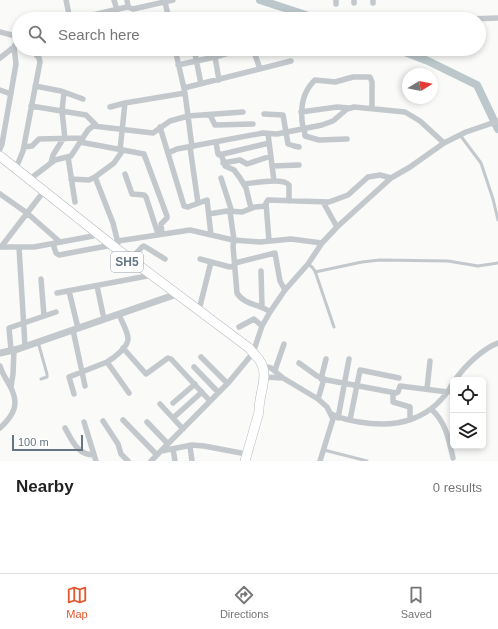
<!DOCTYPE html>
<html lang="en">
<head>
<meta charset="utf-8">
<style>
  body { margin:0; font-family:Helvetica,sans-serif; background:#f2f2f2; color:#222 }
  .controls { position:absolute; right:12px; bottom:12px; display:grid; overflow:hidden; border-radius:6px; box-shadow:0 2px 6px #0003 }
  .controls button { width:36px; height:36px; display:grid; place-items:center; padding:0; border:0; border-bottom:1px solid #e0e0e0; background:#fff; color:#222; font:20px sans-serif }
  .compass { position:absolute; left:402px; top:68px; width:36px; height:36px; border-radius:50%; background:#fff; box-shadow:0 2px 6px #0003; rotate:80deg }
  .scale { position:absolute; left:12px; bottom:10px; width:71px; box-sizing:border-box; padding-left:4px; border:2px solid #657683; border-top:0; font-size:11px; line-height:14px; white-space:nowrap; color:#657683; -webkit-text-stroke:3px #fff; paint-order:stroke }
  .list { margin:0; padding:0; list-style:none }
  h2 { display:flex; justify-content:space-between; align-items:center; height:52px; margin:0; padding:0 16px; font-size:17px }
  h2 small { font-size:13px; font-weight:400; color:#767676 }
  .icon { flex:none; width:22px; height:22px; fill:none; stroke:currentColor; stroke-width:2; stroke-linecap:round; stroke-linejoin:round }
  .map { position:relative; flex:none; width:498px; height:461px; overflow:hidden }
  .search { position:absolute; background:#fff; box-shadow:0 2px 6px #0003; left:12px; right:12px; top:12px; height:44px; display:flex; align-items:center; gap:10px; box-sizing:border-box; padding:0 14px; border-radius:22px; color:#767676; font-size:15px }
  .sheet { height:112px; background:#fff }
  nav { display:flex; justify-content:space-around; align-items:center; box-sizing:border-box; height:56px; border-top:1px solid #e0e0e0; background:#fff; font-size:11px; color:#767676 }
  nav a { display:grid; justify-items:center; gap:2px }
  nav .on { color:#e4572e }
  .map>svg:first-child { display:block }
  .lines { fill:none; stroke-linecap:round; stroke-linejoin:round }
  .river { stroke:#bbc7cb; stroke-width:8 }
  .primary-casing { stroke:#b5babe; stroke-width:10 }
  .service { stroke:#c3c8cc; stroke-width:3 }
  .minor { stroke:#c3c8cc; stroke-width:5.5 }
  .tertiary { stroke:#c3c8cc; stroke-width:7 }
  .primary { stroke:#fff; stroke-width:9 }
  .labels { text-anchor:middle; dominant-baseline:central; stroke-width:4; stroke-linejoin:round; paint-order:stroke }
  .shield { fill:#fff; stroke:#939fa8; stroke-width:1 }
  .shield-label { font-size:12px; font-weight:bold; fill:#657683 }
</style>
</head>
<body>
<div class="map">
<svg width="498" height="461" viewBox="0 0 498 461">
  <rect width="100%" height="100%" fill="#fafaf8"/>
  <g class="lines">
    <path class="river" d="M260 0 318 19
      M397 49 428 61 477 85 498 129"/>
    <g class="primary-casing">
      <path id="primary" d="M0 156 117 249 249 348C253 353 260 359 262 365 268 378 258 398 259 412L245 461"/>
    </g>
    <path class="service" d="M460 135 481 163 493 199 498 220
      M308 264 312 267 315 271 334 327
      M315 272 362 262 380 260 448 261 478 266 498 263
      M38 342 47 374V377L41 379
      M324 450 367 461"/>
    <path class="minor" d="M66 0 70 19
      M114 0 117 10
      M336 0V4
      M354 0V3
      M373 0V3
      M165 2 169 19
      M128 7 133 9 173 0
      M76 19 127 7 128 6 127 0
      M164 19 181 15
      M469 19 498 18
      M0 32 19 37
      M175 49 185 93 192 147
      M194 49 201 84
      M253 49 260 69
      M215 57 219 80
      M0 58 14 47
      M178 65 215 57 242 49
      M35 86 61 91 83 99
      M184 88 291 61
      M0 90 11 94
      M64 92 62 111 65 139
      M31 106 86 115 96 125
      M110 107 125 103 185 93
      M301 112 337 107 349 108
      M264 114 283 115 288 144 294 146 299 147
      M210 115 215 125 253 124
      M160 127 184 206 188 207 207 200 211 235
      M303 128C300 111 301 93 315 80L335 82 353 77H370L372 82V108
      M304 128 305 136 319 140 347 139
      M268 134 274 181
      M80 142 144 154 167 216V218L161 224 162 234
      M216 142 218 154 219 155 269 143
      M24 147 32 146 39 139 83 138
      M190 147 198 203
      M0 149 2 144 16 64 14 47 19 38
      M120 150 125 103
      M168 153 177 149 263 133 277 134 322 125 333 121 347 109 354 107 405 112 420 121 444 143
      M221 154 225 166 234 170 240 178 246 188 251 208
      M68 157 75 202
      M51 163 53 155 63 139
      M223 163 240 160 247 164 271 156
      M272 166 299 165
      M16 168 23 151 40 62 39 58 31 49
      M125 174 132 194 144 195 146 197 158 234
      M95 177 113 223 118 243
      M221 178 232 212
      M30 179 55 160 71 156 88 130 93 126 153 133 170 121 188 116 243 112
      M71 179 89 180 95 177 114 163 123 150
      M244 184C254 183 283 177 289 185V201
      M0 194 27 213 60 242
      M323 202 337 227
      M230 212 234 240 233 246 237 293C244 305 260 304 270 312
      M209 214 227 211 242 212 255 207 266 206
      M118 241 190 230 233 240 260 242 291 239 322 243
      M269 241 266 203 268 200 329 202 348 195 368 177 380 175 391 178
      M53 244 56 253 59 255 107 246
      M0 247H34L93 236
      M1 247 41 195
      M19 247 25 346
      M131 259 142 247 144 246 165 259
      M200 259 230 267 235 265
      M235 263 275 253 280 281 285 290
      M261 271 262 307
      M41 279 44 316
      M97 286 104 319
      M69 291 78 328
      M57 293 147 276
      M199 310 211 262
      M239 327 254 319 262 326
      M73 330 85 386
      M123 348 146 374 168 358 171 359 210 401
      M11 350 9 328 56 312
      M201 357 227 383
      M107 362 129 393
      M299 363 317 376 327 380 396 393 398 392 400 386 448 392
      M0 366C2 373 6 379 10 386 20 404 14 415 0 428
      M262 366 271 368 283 378 318 399 327 407 333 419 320 461
      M194 367 218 392
      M275 370 284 344
      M264 377 283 378
      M321 379 326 359
      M455 380C464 367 483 348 498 343
      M11 387 13 374 14 350
      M427 389 430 361
      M393 393V402L410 407V420
      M74 394 69 377 107 362C114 358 128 347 128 339 128 331 121 321 119 314
      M318 399 324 379
      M173 403 195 384
      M160 404 183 429
      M431 409C446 422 449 440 453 458
      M330 413C339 419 349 420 359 422 398 429 433 419 453 383
      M173 418 202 392
      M338 418 349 359
      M123 420 157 455
      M350 420 360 370 399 378
      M103 421 118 444 121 454 128 461
      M84 422 96 461
      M147 422 168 444
      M65 428C72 440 77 455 94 455
      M190 446 192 461
      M173 449 175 461
      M161 451 192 445 204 446 241 453
      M151 461 229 382 253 353 262 326 270 312 285 290 308 264 322 243 337 227 391 178 410 167 444 143 466 132 498 121"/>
    <path class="tertiary" d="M0 353 18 349 177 294"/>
    <use href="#primary" class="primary"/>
  </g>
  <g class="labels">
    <rect class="shield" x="111" y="252" width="32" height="20" rx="3"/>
    <g class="shield-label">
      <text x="127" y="262">SH5</text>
    </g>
  </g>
</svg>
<div class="controls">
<button><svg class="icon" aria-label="locate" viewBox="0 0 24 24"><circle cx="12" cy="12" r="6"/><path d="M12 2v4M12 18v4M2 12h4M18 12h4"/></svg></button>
<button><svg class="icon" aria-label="layers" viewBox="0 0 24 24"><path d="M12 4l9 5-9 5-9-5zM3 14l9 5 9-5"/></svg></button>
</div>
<svg class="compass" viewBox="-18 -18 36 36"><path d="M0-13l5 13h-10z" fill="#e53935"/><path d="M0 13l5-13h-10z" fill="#767676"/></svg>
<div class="scale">100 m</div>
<div class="search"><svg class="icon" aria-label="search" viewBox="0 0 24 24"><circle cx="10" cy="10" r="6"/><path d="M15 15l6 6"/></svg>Search here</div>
</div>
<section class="sheet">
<h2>Nearby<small>0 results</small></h2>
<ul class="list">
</ul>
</section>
<nav>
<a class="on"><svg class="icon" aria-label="map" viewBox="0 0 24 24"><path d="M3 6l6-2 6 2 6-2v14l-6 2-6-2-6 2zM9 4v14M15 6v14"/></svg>Map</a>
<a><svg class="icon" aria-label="directions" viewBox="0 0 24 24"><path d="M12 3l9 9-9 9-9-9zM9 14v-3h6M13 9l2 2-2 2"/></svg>Directions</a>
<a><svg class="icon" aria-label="saved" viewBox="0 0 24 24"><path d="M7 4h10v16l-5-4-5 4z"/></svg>Saved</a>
</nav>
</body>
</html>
